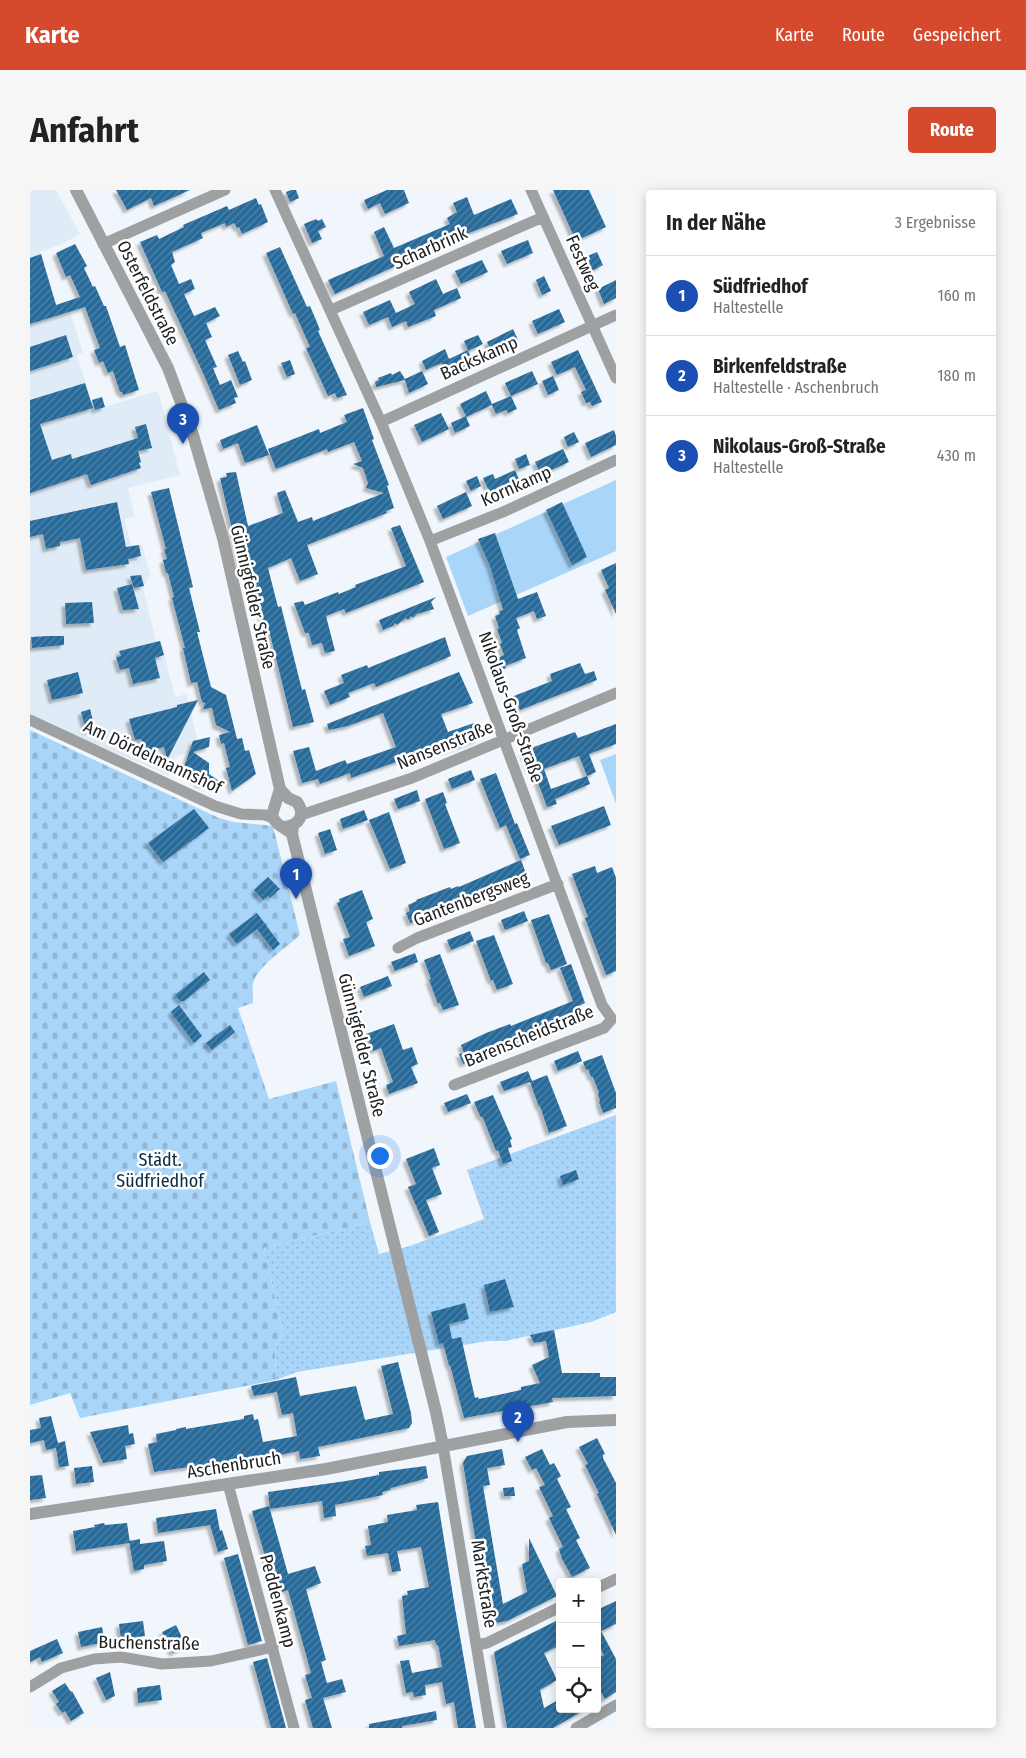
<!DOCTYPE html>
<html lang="de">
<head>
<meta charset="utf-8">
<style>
  body { margin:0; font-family:"Fira Sans Condensed",sans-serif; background:#f6f6f6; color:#222 }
  .controls { position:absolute; right:15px; bottom:15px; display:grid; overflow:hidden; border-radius:5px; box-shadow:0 2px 12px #0003 }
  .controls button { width:45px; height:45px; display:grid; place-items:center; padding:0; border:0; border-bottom:1px solid #e0e0e0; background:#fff; color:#222; font:25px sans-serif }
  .you { position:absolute; left:349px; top:965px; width:18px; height:18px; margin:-12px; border:4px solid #fff; border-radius:50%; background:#1a73e8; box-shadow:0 0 0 8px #1a73e833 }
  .badge { display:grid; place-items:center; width:32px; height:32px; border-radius:50%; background:#d54a2d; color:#fff; font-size:16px; font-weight:700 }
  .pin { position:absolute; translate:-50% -41px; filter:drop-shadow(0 1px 2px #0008) }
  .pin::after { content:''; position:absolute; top:26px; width:18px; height:15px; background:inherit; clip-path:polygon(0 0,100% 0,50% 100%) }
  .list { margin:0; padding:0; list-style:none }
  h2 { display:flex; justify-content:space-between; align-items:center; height:65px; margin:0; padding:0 20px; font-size:21px }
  h2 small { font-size:16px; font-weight:400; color:#767676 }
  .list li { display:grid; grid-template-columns:32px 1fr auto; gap:15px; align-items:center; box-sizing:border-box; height:80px; padding:0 20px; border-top:1px solid #e0e0e0 }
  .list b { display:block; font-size:19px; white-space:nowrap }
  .list p { margin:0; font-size:16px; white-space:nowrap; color:#767676 }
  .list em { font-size:16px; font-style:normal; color:#767676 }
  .icon { flex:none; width:28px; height:28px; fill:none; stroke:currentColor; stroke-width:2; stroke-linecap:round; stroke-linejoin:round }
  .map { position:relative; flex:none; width:586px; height:1538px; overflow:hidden; border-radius:5px }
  header { display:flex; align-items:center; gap:30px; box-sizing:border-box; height:70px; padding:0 25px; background:#d54a2d; color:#fff }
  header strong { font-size:24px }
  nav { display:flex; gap:28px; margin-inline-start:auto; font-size:18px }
  .intro { display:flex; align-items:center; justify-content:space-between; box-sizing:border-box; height:120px; padding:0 30px }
  h1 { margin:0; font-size:35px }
  .button { padding:12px 22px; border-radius:5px; background:#d54a2d; color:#fff; font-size:18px; font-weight:700 }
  main { display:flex; gap:30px; padding:0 30px }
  aside { flex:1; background:#fff; border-radius:5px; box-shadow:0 2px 12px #0003 }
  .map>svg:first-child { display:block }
  .built { fill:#dfebf6 }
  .green { fill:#a9d5f9 }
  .cemetery { fill:url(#cemetery-stones) }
  .garden { fill:url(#garden-dots) }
  .building { fill:url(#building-hatch); filter:url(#shadow) }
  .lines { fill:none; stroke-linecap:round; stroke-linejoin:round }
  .minor { stroke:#9ea0a2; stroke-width:11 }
  .tertiary { stroke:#9ea0a2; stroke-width:12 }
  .labels { text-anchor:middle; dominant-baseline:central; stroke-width:5; stroke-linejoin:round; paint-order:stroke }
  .street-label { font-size:18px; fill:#1d1f21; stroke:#fff }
  .park-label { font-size:18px; fill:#052c45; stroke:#fff }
</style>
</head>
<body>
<header>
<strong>Karte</strong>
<nav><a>Karte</a><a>Route</a><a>Gespeichert</a></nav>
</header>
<div class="intro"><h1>Anfahrt</h1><a class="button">Route</a></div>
<main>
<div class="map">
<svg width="586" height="1538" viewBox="0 0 586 1538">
  <defs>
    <pattern id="cemetery-stones" width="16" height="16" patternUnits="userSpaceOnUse" patternTransform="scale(1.25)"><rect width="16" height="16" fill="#a9d5f9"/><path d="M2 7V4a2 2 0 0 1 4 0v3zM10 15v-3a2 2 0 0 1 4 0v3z" fill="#91b6d5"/></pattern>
    <pattern id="garden-dots" width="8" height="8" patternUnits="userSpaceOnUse" patternTransform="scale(1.25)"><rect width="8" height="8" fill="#a9d5f9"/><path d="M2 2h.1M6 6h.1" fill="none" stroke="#91b6d5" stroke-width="1.8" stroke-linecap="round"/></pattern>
    <pattern id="building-hatch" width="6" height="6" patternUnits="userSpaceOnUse" patternTransform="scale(1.25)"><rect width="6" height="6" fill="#276b9b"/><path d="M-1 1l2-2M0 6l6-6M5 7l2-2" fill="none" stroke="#5383a5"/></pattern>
    <filter id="shadow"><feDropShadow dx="-3.5" dy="3.5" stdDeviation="1" flood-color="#0004"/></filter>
  </defs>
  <rect width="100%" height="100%" fill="#f0f6fb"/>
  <path class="built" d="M0 0H26L50 44 32 54 10 62 30 125 40 122 53 163 47 165 64 220 128 201 150 285 98 298 105 327 95 329 101 355H112L120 385 113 398 126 451H131L145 507 156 504 170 560 146 566 138 585 0 527Z"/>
  <path class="green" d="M586 290V361L438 426 416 367Z
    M586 564V614L570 570Z"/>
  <path class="cemetery" d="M0 540 189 628 204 632 243 636 270 745C256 758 236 770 226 786 221 794 223 804 223 813L208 818 239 909 306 891 340 1032 234 1058 253 1144 245 1155 246 1190 50 1228 40 1203 0 1215Z"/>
  <path class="garden" d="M586 925V1122L561 1132 476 1151H458L267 1182 246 1190 245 1155 253 1144 234 1058 340 1032 349 1064 380 1056 454 1029 437 980Z"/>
  <path class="building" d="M86 0H160L124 16 121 8 97 20Z
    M261 0H266L269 8 260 12 256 2Z
    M357 0H374L379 13 355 24 350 13 338 19 334 10Z
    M523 0H559L576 37 546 51Z
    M437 7 444 25 481 9 488 24 426 48 305 104 298 90 354 66 344 42 354 37 364 58 420 34 417 28 427 22 423 13Z
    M226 8 229 15 231 14 238 32 212 44 209 37 207 38 204 33 196 37 195 33 171 43 173 48 142 62 145 72 141 75 149 94 161 89 165 99 154 104 164 126 185 117 190 126 176 133 182 147 175 150 187 177 183 178 190 195 201 190 208 207 204 208 206 213 189 220 173 183 135 101 132 102 110 52 127 45 129 49 154 37 153 35 197 16 199 20Z
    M286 29 288 31 292 29 296 37 288 41 292 49 282 53 274 34Z
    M498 50 503 63 477 74 471 61Z
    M45 54 57 76 54 78 63 97 65 96 74 116H76L90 157 95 155 109 200 93 205 92 202H90L83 181 78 183 73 171 69 173 64 160 70 158 55 117 0 134V68L11 64 26 115 50 107 40 85 36 87 26 63Z
    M250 57 277 117 280 116 286 130 290 140 288 141 317 205 307 208 305 203 298 206 276 158 280 157 265 123 263 124 236 63Z
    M567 62 573 75 560 82 553 68Z
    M452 70 458 82 431 94 425 81Z
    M514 86 521 101 512 105 506 90Z
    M406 89 413 104 427 98 431 108 404 120 406 126 378 137 376 131 362 137 358 127 339 135 333 122 360 110 366 123 385 114 379 102Z
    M586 90V108L574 114 568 99Z
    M529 119 535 132 508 144 502 131Z
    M483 139 489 152 463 165 457 152Z
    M36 145 43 167 0 181V157Z
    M448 145 453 154 438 161 444 173 417 185 411 173 396 180 392 171 415 159 419 169 438 160 434 151Z
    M548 160 572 212 562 216 560 212 556 213 551 202 556 200 545 177 527 185 521 172Z
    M208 161 213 172 215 171 222 190 210 195 198 165Z
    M260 170 265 184 257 187 251 173Z
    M370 181 375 189 392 181 398 194 379 203 375 190 346 197 345 192 349 190 348 188 361 183 362 185Z
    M502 181 508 194 481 206 475 193Z
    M523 186 529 200 518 205 512 191Z
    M55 193 63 218 10 234 22 270 41 264 42 269 108 248 105 237 116 234 122 258 108 261 111 272 109 273 111 278 61 295 57 284 0 303V210Z
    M456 201 462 214 481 206 487 219 478 223 476 220 466 224 462 215 436 227 440 236 425 243 421 233 436 226 430 214Z
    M72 207 75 217 65 220 62 210Z
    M333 218 344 249 342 250 359 295 357 296 364 318 356 321 357 323 277 355 288 384 270 391 261 368 238 378 248 417 251 416 272 500 275 499 284 532 263 537 239 440H235L220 380 212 382 190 288 197 287 196 283 206 282 218 336 253 323 247 303 255 300 268 332 282 327 283 331 354 303 336 298 338 293 333 278 323 274 332 271 324 252 298 262 297 259 246 279 238 259 289 239 290 243 317 232 314 225Z
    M411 223 419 239 392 252 384 235Z
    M227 235 239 265 215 273 208 253 193 259 190 250Z
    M584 240 586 246V255L561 267 555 253Z
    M544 242 549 252 538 257 534 247Z
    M533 259 539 272 511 285 505 272Z
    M496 264 500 275 489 279 485 269Z
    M485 280 491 294 462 307 453 288 463 284 465 289Z
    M447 286 451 296 441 301 436 291Z
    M139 298 163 397 159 398 170 442H167L181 497 196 505 207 549 212 548 215 561 219 560 226 584 202 601 196 578 200 577 194 553 191 554 189 545 200 542 186 535 182 518 173 519 175 513 172 512 167 492 161 493 153 458H155L142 408 144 407 138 383H136L133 370 137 369 134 359H136L121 302Z
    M436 302 442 316 413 329 407 316Z
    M87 312 96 357 109 355 111 366 98 369 99 374 56 380 50 348 30 352V356L16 359 13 344 0 347V331Z
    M532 312 557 367 542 375 516 320Z
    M370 335 394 392 316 423 314 419 296 426 305 461 295 463 292 453 282 455 279 443H275L264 413 273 411 275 415 308 402 309 404 326 397 325 395 376 376 361 338Z
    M465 343 488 409 507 402 516 426 507 429 504 421 486 428 490 438 487 440 496 468 475 476 476 478 468 482 463 470 474 465 470 454 472 453 467 439 469 438 465 426 470 424 469 421 473 420 460 376 448 349Z
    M586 373V424L575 400 579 398 571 380Z
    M111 385 114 396 104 398 100 386Z
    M102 394 109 419 93 420 87 398Z
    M406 407 401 412 404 419 387 424 383 428 381 426 378 430 376 428 367 435 365 433 363 436 353 440 349 430Z
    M62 412 64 433 36 434 35 413Z
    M18 446H34V455L2 458 1 447Z
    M415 447 421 466 346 497 344 493 318 503 320 507 300 515 294 501 314 493 311 485 337 475 338 478Z
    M130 451 134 465 125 468 130 488 103 494 99 478 90 480 86 467 91 466 89 461Z
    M550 473 555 484 564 481 567 490 490 520 484 506 522 491 520 484Z
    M48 482 53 503 22 510 17 490Z
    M429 482 443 513 411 524 418 542 444 533 449 549 416 561 414 555 321 588 320 583 290 594 288 589 272 593 263 561 279 557 286 581 315 570 317 574 366 557 353 523 318 536 299 540 297 534Z
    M168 510 137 570 134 557 122 560 113 555 111 549 105 550 99 529 147 517V515Z
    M60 519 65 539 56 541 51 522Z
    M586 534V554L559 564 566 582 557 586 549 566 514 579 521 599 557 586 560 594 525 609 527 614 517 617 503 579 500 580 493 561 545 542 548 548Z
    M180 547 179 557 163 562 179 573V584L189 591 171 595 158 584 156 585 154 577 163 551Z
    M441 580 445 590 422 599 418 589Z
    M466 583 485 634 487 633 500 665 490 669 476 635 470 638 450 589Z
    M387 600 390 611 368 619 364 609Z
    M413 602 417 613 415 614 430 653 414 659 395 609Z
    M574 616 581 635 529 655 521 636Z
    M164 619 179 638 133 672 118 653Z
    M334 620 338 630 313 639 310 629Z
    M359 622 376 673 360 679 339 630Z
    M300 639 307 660 295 664 288 643Z
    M491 670 498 689 428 715V717L400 728 380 733 376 723 380 721 378 715 387 711 386 710 420 697 421 699 428 696 429 697Z
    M565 676 567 683 582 677 586 688V781L576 785 555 728 558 727 542 684Z
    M238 687 250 699 240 708 238 706 233 710 224 700Z
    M332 700 343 729 336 732 345 756 319 766 313 749 320 747 307 713 310 712 309 709Z
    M494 721 498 731 475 740 471 730Z
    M227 723 250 754 243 760 227 739 207 754 199 744Z
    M519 724 537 774 521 780 518 773H516L501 730Z
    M440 741 444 751 421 760 417 750Z
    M464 745 483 794 467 800 463 790 461 791 446 751Z
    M385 763 388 772 365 781 361 772Z
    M410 764 429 815 413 820 410 813 408 814 399 790 401 789 394 770Z
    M541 774 555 813 546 817 550 829 517 842 509 843 510 845 488 853 483 855 484 857 462 865 461 864 433 874 429 864 434 863 431 855 456 843 480 834 481 836 543 811 530 778Z
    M174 782 180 790 154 811H150L145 805Z
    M358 786 362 796 334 807 330 797Z
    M149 815 172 846 164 853 141 822Z
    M364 834 373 860 382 857 388 874 381 877 388 893 359 904 356 895 363 892 351 858 343 861 336 844Z
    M200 835 205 842 182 860 176 853Z
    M548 861 552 871 528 881 524 871Z
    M572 865 586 903V918L573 923 569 912 570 911 568 904 569 903 563 887H561L558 879 556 880 553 872Z
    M498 881 502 891 517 885 537 936 519 943 510 916 509 917 500 892 474 901 470 892Z
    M437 904 441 913 418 922 414 913Z
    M463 905 482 949 480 950 482 957 478 958 482 971 473 974 468 960 466 961 453 928 450 926 444 912Z
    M404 958 410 975 402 978 412 1004 396 1010 409 1042 399 1046 378 997 386 994 376 969Z
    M546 980 549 989 533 995 530 986Z
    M475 1089 484 1117 460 1122 454 1095Z
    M435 1113 439 1129 419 1134 422 1149 431 1147 445 1208 448 1207 449 1209 491 1200V1197L510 1193 502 1175 519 1167 516 1151 504 1153 500 1145 524 1140 532 1183H570V1187H586V1206L522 1208 523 1212 434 1228 420 1175 419 1176 413 1153 409 1154 401 1122Z
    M368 1172 381 1223 382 1233 379 1238 288 1257 290 1266 270 1269 269 1261 231 1269 232 1274 182 1283 180 1274 124 1282 118 1254 127 1252 126 1244 146 1240V1239L156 1237V1239L214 1229V1226L223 1224 224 1230 228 1229 233 1252 267 1246 263 1223 252 1225 247 1202 224 1206 221 1196 266 1187 270 1206 326 1196 335 1230 363 1224 351 1176Z
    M21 1226 28 1253 35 1251 39 1276 29 1277 26 1258 16 1260 14 1250 0 1253V1240L11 1238 9 1228Z
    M98 1235 99 1244 103 1243 105 1254 95 1256 97 1269 73 1273 60 1242Z
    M567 1248 575 1264 573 1265V1268L586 1293V1345L567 1304 569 1303 555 1275 558 1274 549 1257Z
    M472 1259 475 1275 457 1278 460 1295 453 1296 473 1414 497 1402 492 1374 499 1371V1348L527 1406 477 1431 459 1434 433 1273 437 1266Z
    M512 1259 520 1275 524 1273 531 1286 527 1289 541 1317 536 1319 550 1348 546 1350 560 1378 542 1387 532 1369 529 1359 533 1357 519 1328 523 1326 509 1297 515 1295 506 1278 502 1280 495 1267Z
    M62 1276 64 1292 46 1294 44 1278Z
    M396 1276 398 1288 361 1298 360 1300 352 1302 353 1305 305 1315 306 1326 294 1328 292 1311 240 1319 238 1302 316 1291 349 1285V1282Z
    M12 1285 16 1308 0 1310V1286Z
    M484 1297 485 1306H474L473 1298Z
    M408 1312 425 1418 446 1538H428L424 1512 416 1514 412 1492 395 1495 396 1505 384 1507 383 1502 376 1503 370 1471 379 1470 382 1483 412 1477 409 1459 408 1455H406L405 1450 369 1456 367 1446 376 1444 372 1406 378 1405 377 1401 399 1397 391 1357 367 1361 371 1381 362 1382 358 1363 337 1366 335 1356 341 1355 338 1336 358 1332 357 1325 387 1320 386 1315Z
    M239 1316 258 1384 285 1376 291 1393 276 1399 296 1470 291 1472 297 1493 312 1489 316 1502 293 1508 302 1538H283L275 1510 282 1508 275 1485 281 1483 258 1400 252 1402 245 1378 239 1380 222 1321Z
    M186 1319 190 1341 192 1340 198 1359 188 1362 180 1335 128 1343 126 1328Z
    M74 1333 75 1335 97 1333 100 1353 46 1361 43 1341 65 1337 64 1335Z
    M110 1349V1354L134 1351 137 1371 114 1375V1379L104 1381 99 1351Z
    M208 1364 232 1451 218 1455 194 1368Z
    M586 1411V1434L571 1441 586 1469V1502L575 1509 567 1495V1468L574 1465 567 1453V1420Z
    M530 1429V1455L514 1463 527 1490 510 1500 514 1518 530 1509V1519H556L523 1538H477L464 1462Z
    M113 1431 115 1446 91 1449 89 1434Z
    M146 1435 156 1456 143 1463 132 1442Z
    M72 1437 75 1452 51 1457 48 1442Z
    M27 1449 33 1463 12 1472 10 1467 0 1472V1461Z
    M237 1468 256 1538H241L223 1472Z
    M80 1482 85 1506 76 1510 66 1488Z
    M35 1493 41 1502 42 1501 54 1523 41 1531 35 1521 32 1523 26 1514 29 1512 22 1501Z
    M130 1495 132 1510 108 1513 107 1498Z
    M406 1521 407 1530 372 1536V1538H339V1534Z"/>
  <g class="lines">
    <path class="minor" d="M245 0 351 232 400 351 572 815 582 829
      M501 0 586 188
      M73 54 195 0
      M301 120 513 27
      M351 232 586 125
      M400 351 473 322 586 270
      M0 530 185 616 211 624 235 625 243 628
      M271 625 382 588 586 503
      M368 758 387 748 528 694
      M424 895 574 838 582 829
      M413 1256 460 1538
      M198 1294 264 1538
      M567 1398 586 1389
      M446 1455 457 1453 530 1417
      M0 1497 31 1478 64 1469 91 1467 132 1474 181 1471 243 1457
      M546 1538 586 1515"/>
    <path class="tertiary" d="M46 0 138 178 163 245 193 348 250 599 258 608 267 612C276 625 269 635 255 637
      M250 599 242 625C245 635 254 637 261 643
      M263 636 262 644 406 1222 413 1256
      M0 1324 296 1279 537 1232 586 1230"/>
  </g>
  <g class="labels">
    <g class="street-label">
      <text transform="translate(400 58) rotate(-24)">Scharbrink</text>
      <text transform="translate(553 73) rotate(66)">Festweg</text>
      <text transform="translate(118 103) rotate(63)">Osterfeldstraße</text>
      <text transform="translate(449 168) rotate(-24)">Backskamp</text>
      <text transform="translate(486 296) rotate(-24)">Kornkamp</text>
      <text transform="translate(223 407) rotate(77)">Günnigfelder Straße</text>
      <text transform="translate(481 517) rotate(70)">Nikolaus-Groß-Straße</text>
      <text transform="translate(415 555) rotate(-22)">Nansenstraße</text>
      <text transform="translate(123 567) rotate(25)">Am Dördelmannshof</text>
      <text transform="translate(441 709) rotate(-21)">Gantenbergsweg</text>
      <text transform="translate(499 846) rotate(-22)">Barenscheidstraße</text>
      <text transform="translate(332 855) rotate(76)">Günnigfelder Straße</text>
      <text transform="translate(204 1275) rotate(-9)">Aschenbruch</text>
      <text transform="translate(454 1394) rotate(81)">Marktstraße</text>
      <text transform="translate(248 1411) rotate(75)">Peddenkamp</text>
      <text transform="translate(119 1453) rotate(1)">Buchenstraße</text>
    </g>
    <g class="park-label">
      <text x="130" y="970">Städt.<tspan x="130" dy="21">Südfriedhof</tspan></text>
    </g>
  </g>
</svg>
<div class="controls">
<button>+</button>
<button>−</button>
<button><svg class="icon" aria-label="locate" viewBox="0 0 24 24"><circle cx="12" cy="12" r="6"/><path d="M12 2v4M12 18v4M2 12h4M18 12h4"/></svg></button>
</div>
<div class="you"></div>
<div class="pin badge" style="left:266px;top:709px;background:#1a4fb4">1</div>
<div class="pin badge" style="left:488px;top:1252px;background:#1a4fb4">2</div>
<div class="pin badge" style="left:153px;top:254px;background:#1a4fb4">3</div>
</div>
<aside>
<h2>In der Nähe<small>3 Ergebnisse</small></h2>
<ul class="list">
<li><span class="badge" style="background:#1a4fb4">1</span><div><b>Südfriedhof</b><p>Haltestelle</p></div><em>160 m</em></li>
<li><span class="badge" style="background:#1a4fb4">2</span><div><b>Birkenfeldstraße</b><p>Haltestelle · Aschenbruch</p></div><em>180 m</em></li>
<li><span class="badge" style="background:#1a4fb4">3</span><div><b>Nikolaus-Groß-Straße</b><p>Haltestelle</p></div><em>430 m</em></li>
</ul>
</aside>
</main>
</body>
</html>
